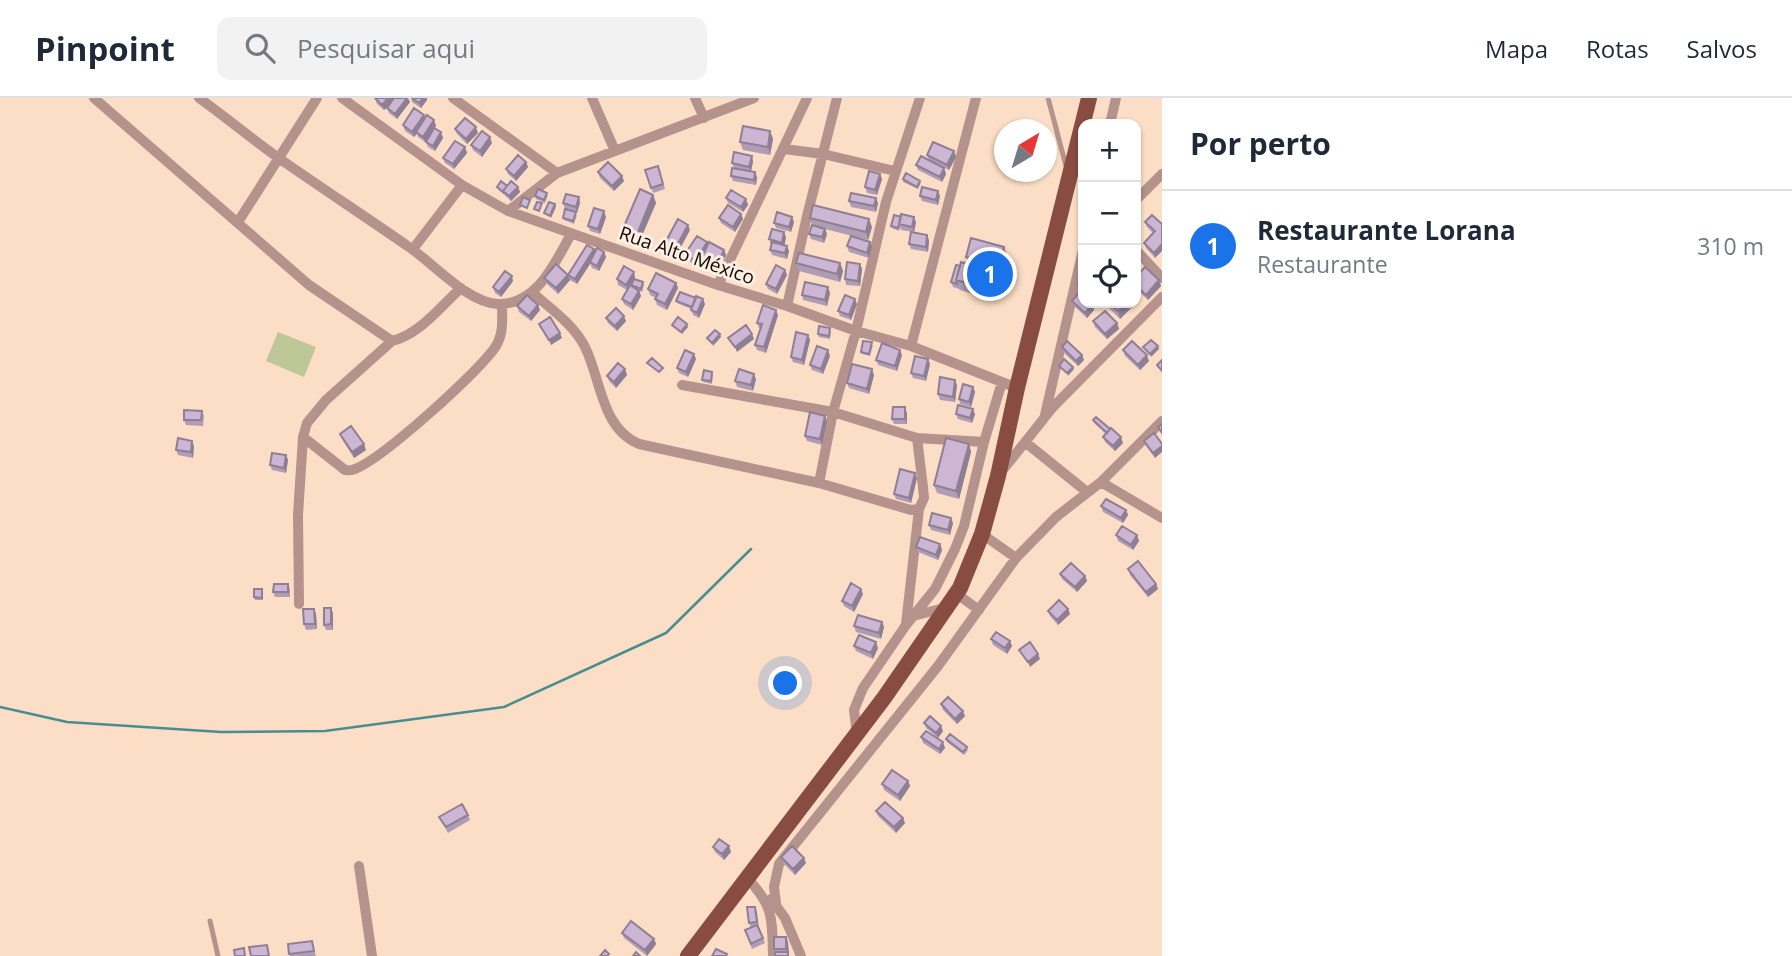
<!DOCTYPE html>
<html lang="pt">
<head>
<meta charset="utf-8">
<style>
  body { margin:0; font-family:"Open Sans",sans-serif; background:#f2f2f3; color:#1f2937 }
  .controls { position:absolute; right:21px; top:21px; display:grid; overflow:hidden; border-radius:14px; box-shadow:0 2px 5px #0004 }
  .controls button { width:63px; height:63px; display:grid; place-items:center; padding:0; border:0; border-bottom:2px solid #e0e1e3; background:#fff; color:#1f2937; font:35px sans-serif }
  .compass { position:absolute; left:994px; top:21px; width:63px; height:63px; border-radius:50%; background:#fff; box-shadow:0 2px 5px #0004; rotate:38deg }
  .you { position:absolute; left:786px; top:586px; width:24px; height:24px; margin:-18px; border:5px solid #fff; border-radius:50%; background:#1a73e8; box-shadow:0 0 0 10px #1a73e833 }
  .badge { display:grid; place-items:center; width:46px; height:46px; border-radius:50%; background:#1a73e8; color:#fff; font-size:23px; font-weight:700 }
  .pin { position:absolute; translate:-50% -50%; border:4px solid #fff; box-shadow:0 2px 7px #0006 }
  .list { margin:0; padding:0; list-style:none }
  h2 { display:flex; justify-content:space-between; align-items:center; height:91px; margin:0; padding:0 28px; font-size:30px }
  h2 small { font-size:23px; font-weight:400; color:#747a83 }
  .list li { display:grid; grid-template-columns:46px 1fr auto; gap:21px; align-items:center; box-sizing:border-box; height:112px; padding:0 28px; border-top:2px solid #e0e1e3 }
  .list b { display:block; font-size:26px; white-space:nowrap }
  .list p { margin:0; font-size:23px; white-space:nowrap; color:#747a83 }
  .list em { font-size:23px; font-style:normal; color:#747a83 }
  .icon { flex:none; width:38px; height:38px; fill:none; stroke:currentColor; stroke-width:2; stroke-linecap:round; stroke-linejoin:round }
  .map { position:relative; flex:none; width:1162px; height:858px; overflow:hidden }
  header { display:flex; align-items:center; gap:42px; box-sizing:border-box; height:98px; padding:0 35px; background:#fff; border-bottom:2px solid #e0e1e3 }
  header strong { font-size:33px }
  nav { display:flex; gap:38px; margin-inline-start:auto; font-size:24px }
  .search { width:490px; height:63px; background:#f2f2f3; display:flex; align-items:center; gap:18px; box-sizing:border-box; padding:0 24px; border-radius:14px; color:#747a83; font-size:26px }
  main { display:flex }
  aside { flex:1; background:#fff }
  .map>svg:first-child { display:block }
  .park { fill:#bec797 }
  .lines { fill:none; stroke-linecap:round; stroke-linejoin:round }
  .stream { stroke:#488e90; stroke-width:2.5 }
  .service { stroke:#b5928c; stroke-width:5 }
  .minor { stroke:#b5928c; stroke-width:10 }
  .primary { stroke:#884c43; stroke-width:16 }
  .wall { fill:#af9db5 }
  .shaded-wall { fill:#8f7f94 }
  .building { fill:#ccb6d3; stroke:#8f7f94; stroke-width:2 }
  .labels { text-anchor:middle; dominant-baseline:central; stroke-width:6; stroke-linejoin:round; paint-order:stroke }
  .street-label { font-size:19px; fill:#130a03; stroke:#fbefe5 }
</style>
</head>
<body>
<header>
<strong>Pinpoint</strong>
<div class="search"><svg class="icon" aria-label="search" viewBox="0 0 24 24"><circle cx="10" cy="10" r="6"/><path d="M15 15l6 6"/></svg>Pesquisar aqui</div>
<nav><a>Mapa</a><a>Rotas</a><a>Salvos</a></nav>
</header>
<main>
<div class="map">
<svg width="1162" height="858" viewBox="0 0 1162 858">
  <rect width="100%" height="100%" fill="#fbdec5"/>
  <path class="park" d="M278 234 316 249 304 279 266 263Z"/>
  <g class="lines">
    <path class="stream" d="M0 609 67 624 221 634 325 633 504 609 666 535 751 451"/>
    <path class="service" d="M1048 0 1066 68
      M210 823 218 858"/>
    <path class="minor" d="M94 0 309 187 392 243C420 236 440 209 461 190
      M199 0C227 20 253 42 280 61 323 91 366 119 409 149 433 165 468 205 498 206 537 207 555 165 571 136
      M342 0 462 87 508 113 718 187 787 208 856 233 911 248 1017 290
      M453 0 557 75
      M592 0 615 53
      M695 0 704 20
      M1110 26 1116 0
      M784 51 823 56 895 73
      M1136 102 1162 76
      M508 113 557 75 754 0
      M238 124 317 0
      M413 151 462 87
      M1136 152 1162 180
      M718 187 807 0
      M533 195C551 211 574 227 585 249 601 281 601 330 639 346L819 385 911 412 919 411 924 400 923 389 917 340
      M787 208 807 118 837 0
      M911 248 976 0
      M682 287 833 314 917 340 984 344
      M1045 317 1083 152
      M303 339 345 372C350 372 351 373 355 371 382 361 480 273 496 248 504 235 502 220 502 206
      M1025 344 1087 394
      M1002 373 1053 309 1162 199
      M1101 384 1162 420
      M819 385 833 314 856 233 886 104 920 0
      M982 436 1016 460 1056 419 1101 384 1162 323
      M957 496 979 512
      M299 506 298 417 303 339 307 325 326 302 392 243
      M913 518 948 509
      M906 526 919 411
      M857 636 854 612 863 590 906 527 935 491 955 451 964 428 984 344 1002 284
      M359 768 372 858
      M747 780C774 808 772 821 773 858
      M771 801 785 820 801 858
      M776 805 774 789 779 766 938 568 1016 460"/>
    <path class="primary" d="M688 858 884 600 960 490 982 436 998 378 1017 290 1089 0"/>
  </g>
  <path class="wall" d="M411 0H427V2L421 10 412 4Z
    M375 1 410 4 397 21 389 15 387 10 388 8 384 12 377 6Z
    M425 21 434 22 436 28 435 30 441 34 443 40 435 53 428 49 426 44 433 33 425 44 418 39 417 36 414 39 405 33 403 27Z
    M455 31 478 35 467 46 457 36Z
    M770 33 773 41 770 57 743 52 740 44Z
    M492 45 482 59 473 52 471 47Z
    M465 49 467 55 454 71 445 65 443 60Z
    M954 53 956 59 949 72 932 64 944 70 946 76 942 84 918 72 916 67 929 62 927 57Z
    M753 63 751 73 757 79 756 87 733 83 731 78 734 70 732 65Z
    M526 64 528 69 516 83 508 76 506 71Z
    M658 68 665 91 653 95 645 72Z
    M598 74 624 83 614 93 600 80Z
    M880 76 882 81 877 97 867 95 865 89Z
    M903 81 921 85 918 91 903 84Z
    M507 88 518 89 520 94 511 103 498 91 497 89Z
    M548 97 545 105 536 101 535 98Z
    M653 97 656 105 638 147 625 141 622 133Z
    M920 98H940L938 107 922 103Z
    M579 99 580 105 577 115 565 111 563 105Z
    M726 100 746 101 748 107 743 114 728 105Z
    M849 103 878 105 876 114 851 109Z
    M741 116 743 121 735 134 721 125 719 120Z
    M577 117 574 126 564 122 563 120Z
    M606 119 600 136 590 133 588 128Z
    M810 120 872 129 868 142 825 131 827 136 824 145 811 141 809 136 812 127Z
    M794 124 791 134 776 130 774 125Z
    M916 124 914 134 901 132 900 129 899 133 892 130 891 128Z
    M1145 124 1162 126 1155 160 1146 150 1144 145 1153 135 1147 129Z
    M690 132 677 156 667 150 665 145Z
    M786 139 784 148 789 153 787 161 772 157 770 152 771 147 769 141Z
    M929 142 928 154 911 151 909 146Z
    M708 147 724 152 726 157 718 174 703 166 701 162 697 168 687 162 685 156Z
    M847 148 872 149 869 160 849 154Z
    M594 151 595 154H604L606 159 599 173 592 170 590 165 577 186 570 182 568 177Z
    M966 159H1008L996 203 960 192 959 191 953 189 951 184 960 168 969 166Z
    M796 165H840L843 173 840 184 799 173Z
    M860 166 862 171 860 188 846 187 845 181Z
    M785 172 787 177 777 196 768 191 766 186Z
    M568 177 570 182 558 196 546 185 544 180Z
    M635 179 634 181 643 184 644 187 642 194 639 193 641 198 633 212 624 206 622 201 627 192 618 187 617 181Z
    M1136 179 1159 182 1161 188 1148 202 1136 191Z
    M513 183 501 199 495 195 493 189Z
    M676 185 678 190 667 212 657 207 655 201 656 200 650 197 648 191Z
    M830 195 827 208 803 202 802 197Z
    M676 203 705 206 699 220 693 217 691 211 677 205Z
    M1072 203 1092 206 1094 212 1087 220 1074 208Z
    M1104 205H1132L1133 208 1120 221Z
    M857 206 851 222 840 218 838 213Z
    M517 208 540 212 531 223 519 214Z
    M778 217 766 255 757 252 755 247 761 230H759L757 225Z
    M606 220 626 223 617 233 608 225Z
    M1093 223 1117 225 1119 231 1107 241 1095 229Z
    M831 233 830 241 819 239 818 236Z
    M808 237 810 242 804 267 793 264 791 259Z
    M873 247 870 258 862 256 861 254Z
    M1062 249 1082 257 1084 262 1078 268 1064 255Z
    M1123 252 1149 263 1140 272 1125 258Z
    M902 257 897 273 878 267 876 262Z
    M830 258 823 276 812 272 810 267Z
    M696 261 688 279 679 275 677 270Z
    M930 266 926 283 913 280 911 275Z
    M625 271 627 277 616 290 609 283 607 278Z
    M712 274 713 276 712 286 703 284 702 282Z
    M874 277 869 296 849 290 847 285Z
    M756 281 753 293 737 289 735 283Z
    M957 287 955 304 940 302 938 296Z
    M973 289 975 294 971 309 960 306 959 301Z
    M202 313 204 318 203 328 186 327 184 322Z
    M907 315V326H894L892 321Z
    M956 316H975L972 325 958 321Z
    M1093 322 1123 345 1115 353 1105 344 1103 339 1106 336 1094 325Z
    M827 323 822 347 807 343 805 338Z
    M1154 335 1155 360 1146 348 1144 343Z
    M340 336 366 352 354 360 342 341Z
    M969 346 971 354 959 401 937 395 934 387Z
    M194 348 193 360 178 357 176 352Z
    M286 357 288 362 286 375 272 372 270 367Z
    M917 380 911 405 896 401 894 396Z
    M1101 408 1126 412 1128 417 1123 425 1103 414Z
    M953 425 950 437 931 432 929 427Z
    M1116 437H1137L1139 443 1133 452 1118 443Z
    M940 446 942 452 938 462 918 454 916 449Z
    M1128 471 1156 486 1158 491 1148 499 1130 477Z
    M1060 476 1085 478 1087 483 1077 494 1062 481Z
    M288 486 290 491V499H275L273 494Z
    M263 494V502H255L254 499Z
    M863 496 854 514 844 508 842 503Z
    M314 511 316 516 317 531 306 532 304 526Z
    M1068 511 1070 516 1058 527 1050 518 1048 513Z
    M333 515V532H326L324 527Z
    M882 524 884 529 881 541 856 534 854 528Z
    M991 541 1010 543 1012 548 1007 556 993 547Z
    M854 548 878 550 873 561 856 553Z
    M941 606 965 618 957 626 943 612Z
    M924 625 943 633 938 640 926 630Z
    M921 639 945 650 940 656 923 645Z
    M946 641 967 649 968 652 964 657 947 644Z
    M908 683 910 688 900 703 884 692 882 686Z
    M876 713 905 725 896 735 878 718Z
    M468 717 470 722 448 735 439 719Z
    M713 749 731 754 724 762 715 754Z
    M781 759 806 765 795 777 783 765Z
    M755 809 757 814 759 829 765 845 752 851 745 832 751 830 749 825Z
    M622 835 654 841 656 846 647 858 624 840Z
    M786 839 788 844 789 858H775L774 851Z
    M312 843 316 858H290L289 856Z"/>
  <path class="shaded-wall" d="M388 0H395L384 12 382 7Z
    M407 0H408L410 4 397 21 395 16Z
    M423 0H427V2L421 10 419 5Z
    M424 17 426 22 414 39 412 34Z
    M434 22 436 28 425 44 423 39Z
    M476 29 478 35 467 46 466 41Z
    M770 33 773 41 770 57 768 49Z
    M441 34 443 40 435 53 433 48Z
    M490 39 492 45 482 59 480 53Z
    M465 49 467 55 454 71 453 66Z
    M954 53 956 59 949 72 947 67Z
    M752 58 753 63 751 74 749 69Z
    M526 64 528 69 516 83 514 78Z
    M944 70 946 76 942 84 940 79Z
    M755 74 757 79 756 87 754 82Z
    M880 76 882 81 877 97 875 92Z
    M622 78 624 83 614 93 612 88Z
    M518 89 520 94 511 103 509 98Z
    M938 93 940 98 938 107 936 102Z
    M653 97 656 105 638 147 636 139Z
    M579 99 580 105 577 115 576 109Z
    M876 100 878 105 876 114 874 108Z
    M746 101 748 107 743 114 741 109Z
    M555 106 556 109 551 120 550 118Z
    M604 113 606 119 600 136 598 131Z
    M741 116 743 121 735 134 733 129Z
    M792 119 794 124 791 134 789 129Z
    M914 119 916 124 914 134 912 129Z
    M869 121 872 129 868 142 866 134Z
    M688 127 690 132 677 156 675 151Z
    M825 131 827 136 824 145 822 139Z
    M784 134 786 139 784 150 782 145Z
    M927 137 929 142 928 154 926 149Z
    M707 144 709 150 697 168 696 163Z
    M870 144 872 149 869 160 867 155Z
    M1162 146V153L1155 160 1154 155Z
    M787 148 789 153 787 161 785 155Z
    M1004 149 1008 159 996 203 992 192Z
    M594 151 596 157 577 186 575 181Z
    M724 152 726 157 718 174 716 168Z
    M604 154 606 159 599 173 597 168Z
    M840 165 843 173 840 184 837 176Z
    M860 166 862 171 860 188 858 183Z
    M785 172 787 177 777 196 776 191Z
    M634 174 635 179 628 192 626 187Z
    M568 177 570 182 558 196 556 190Z
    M512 178 513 183 501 199 499 194Z
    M1159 182 1161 188 1148 202 1146 197Z
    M676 185 678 190 667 212 665 206Z
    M828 189 830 195 827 208 825 202Z
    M639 193 641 198 633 212 631 206Z
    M703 201 705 206 699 220 697 215Z
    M855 201 857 206 851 222 849 217Z
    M1126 205H1132L1133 208 1120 221 1118 213Z
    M1092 206 1094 212 1087 220 1085 215Z
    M538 207 540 212 531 223 529 218Z
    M776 212 778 217 766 255 764 249Z
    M624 218 626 223 617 233 615 228Z
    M1117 225 1119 231 1107 241 1105 236Z
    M687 226 688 229 682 236 681 234Z
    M560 235 562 240 551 247 549 242Z
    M720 236 721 239 713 248 712 245Z
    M752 236 754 241 737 254 735 249Z
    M808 237 810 242 804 267 802 262Z
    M1158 248 1159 251 1151 259 1150 256Z
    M828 252 830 258 823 276 821 271Z
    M900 252 902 257 897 273 895 268Z
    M694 256 696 261 688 279 686 274Z
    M1082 257 1084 262 1078 268 1076 263Z
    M1147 257 1149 263 1140 272 1138 267Z
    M928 261 930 266 926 283 924 278Z
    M1073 269 1074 271 1068 278 1067 275Z
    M625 271 627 277 616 290 614 284Z
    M872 271 874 277 869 296 867 291Z
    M754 276 756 281 753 293 751 287Z
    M955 282 957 287 955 304 953 299Z
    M973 289 975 294 971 309 969 304Z
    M905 309 907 315V326L905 321Z
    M973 311 975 316 972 325 970 320Z
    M825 318 827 323 822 347 820 341Z
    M1121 339 1123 345 1115 353 1113 348Z
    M192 343 194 348 193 360 191 354Z
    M364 346 366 352 354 360 352 354Z
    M969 346 971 354 959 401 956 393Z
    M1162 348V354L1155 360 1153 355Z
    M286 357 288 362 286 375 284 370Z
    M915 375 917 380 911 405 909 400Z
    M1126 412 1128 417 1123 425 1121 420Z
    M951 420 953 425 950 437 948 432Z
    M1137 437 1139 443 1133 452 1131 447Z
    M940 446 942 452 938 462 936 457Z
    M1085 478 1087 483 1077 494 1075 489Z
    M1156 486 1158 491 1148 499 1146 494Z
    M861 491 863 496 854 514 852 508Z
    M331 510 333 515V532L331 526Z
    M314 511 316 516 317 531 315 526Z
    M1068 511 1070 516 1058 527 1057 522Z
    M882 524 884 529 881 541 879 535Z
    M1010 543 1012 548 1007 556 1005 550Z
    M876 544 878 550 873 561 871 555Z
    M1038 556 1040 561 1030 569 1028 564Z
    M963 613 965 618 957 626 955 621Z
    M941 628 943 633 938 640 936 635Z
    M943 644 945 650 940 656 939 651Z
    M908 683 910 688 900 703 898 697Z
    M903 720 905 725 896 735 894 729Z
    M729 748 731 754 724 762 722 756Z
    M804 760 806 765 795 777 793 771Z
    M786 839 788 844 789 858H788L786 851Z
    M654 841 656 846 647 858 645 852Z"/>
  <path class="building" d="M375 0H388L382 7Z
    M394 0H407L395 16 387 10Z
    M412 0H423L419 5Z
    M414 10 424 17 412 34 403 27Z
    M427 17 434 22 423 39 416 34Z
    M465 20 476 29 466 41 455 31Z
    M743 28 770 33 768 49 740 44Z
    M434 30 441 34 433 48 426 44Z
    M482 33 490 39 480 53 471 47Z
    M455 43 465 49 453 66 443 60Z
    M933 44 954 53 947 67 927 57Z
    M734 54 752 58 749 69 732 65Z
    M518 57 526 64 514 78 506 71Z
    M921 58 944 70 940 79 916 67Z
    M608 64 622 78 612 88 598 74Z
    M658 68 663 86 651 90 645 72Z
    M732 70 755 74 754 82 731 78Z
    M869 73 880 76 875 92 865 89Z
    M906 75 920 83 917 89 903 81Z
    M501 83 507 88 503 93 504 95 497 89Z
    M511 83 518 89 509 98 503 93Z
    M922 89 938 93 936 102 920 98Z
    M538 91 547 95 544 102 535 98Z
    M640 91 653 97 636 139 622 133Z
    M731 92 746 101 741 109 726 100Z
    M851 95 876 100 874 108 849 103Z
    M566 96 579 99 576 109 563 105Z
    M523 99 530 102 527 110 520 107Z
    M537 104 542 105 539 113 534 111Z
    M549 104 555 106 550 118 544 115Z
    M728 107 741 116 733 129 719 120Z
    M813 107 869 121 866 134 810 120Z
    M594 110 604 113 598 131 588 128Z
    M565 111 576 114 573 123 563 120Z
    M777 114 792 119 789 129 774 125Z
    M901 116 914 119 912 129 899 126Z
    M894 117 901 119 898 130 891 128Z
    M1152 117 1162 126V146L1154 155 1144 145 1155 133 1145 124Z
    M678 121 688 127 675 151 665 145Z
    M812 127 825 131 822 139 809 136Z
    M772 131 784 134 782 145 769 141Z
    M911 134 927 137 926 149 909 146Z
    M697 138 707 144 696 163 685 156Z
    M851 138 870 144 867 155 847 148Z
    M971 140 1004 149 992 192 956 182 961 164 972 167 974 161 966 159Z
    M709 144 724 152 716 168 701 161Z
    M772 144 787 148 785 155 770 152Z
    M587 147 594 151 575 181 568 177Z
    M597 150 604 154 597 168 590 164Z
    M799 155 840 165 837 176 796 165Z
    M1083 163V171L1079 168Z
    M847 164 860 166 858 183 845 181Z
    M556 166 568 177 556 190 544 180Z
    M776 167 785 172 776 191 766 186Z
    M956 167 960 168 956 182 957 186 951 184Z
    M624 168 634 174 626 187 617 181Z
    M1145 169 1159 182 1146 197 1136 188V179Z
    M505 173 512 178 499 194 493 189Z
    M656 175 676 185 665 206 655 201 658 196 648 191Z
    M634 181 643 184 641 191 631 187Z
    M1083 181V191L1078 186Z
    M805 184 828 189 825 202 802 197Z
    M630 187 639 193 631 206 622 201Z
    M680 194 696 200 692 209 676 203Z
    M1079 195 1083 198V205H1091L1092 206 1085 215 1072 203Z
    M527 197 538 207 529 218 517 208Z
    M845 197 855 201 849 217 838 213Z
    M696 198 703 201 697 215 691 212Z
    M1109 205H1126L1118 213Z
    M763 207 776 212 764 249 755 247 762 226 757 225Z
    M616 210 624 218 615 228 606 220Z
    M1105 213 1117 225 1105 236 1093 223Z
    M550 219 560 235 549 242 539 226Z
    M678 219 687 226 681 234 672 227Z
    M746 227 752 236 735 249 728 240Z
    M819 228 830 230 829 238 818 236Z
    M715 232 720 236 712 245 707 240Z
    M796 234 808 237 802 262 791 259Z
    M1151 242 1158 248 1150 256 1143 249Z
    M863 243 872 244 869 256 861 254Z
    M1067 243 1082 257 1076 263 1062 249Z
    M1132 243 1147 257 1138 267 1123 252Z
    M882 245 900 252 895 268 876 262Z
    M817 248 828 252 821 271 810 267Z
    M685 252 694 256 686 274 677 270Z
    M915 258 928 261 924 278 911 275Z
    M652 260 663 270 659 274 647 265Z
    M1064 261 1073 269 1067 275 1059 268Z
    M1162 262V273L1157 267Z
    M618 265 625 271 614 284 607 278Z
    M852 266 872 271 867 291 847 285Z
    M739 271 754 276 751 287 735 283Z
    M704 272 712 274 711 283 702 282Z
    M940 279 955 282 953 299 938 296Z
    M963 286 973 289 969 304 959 301Z
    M958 307 973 311 970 320 956 316Z
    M893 309H905V321H892Z
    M184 312 202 313 201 322H184Z
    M810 314 825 318 820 341 805 338Z
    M1096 319 1110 331 1107 335 1093 322Z
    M1162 326V335L1158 329Z
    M351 328 364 346 352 354 340 336Z
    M1111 330 1121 339 1113 348 1103 339Z
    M1154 335 1162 346V348L1153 355 1144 343Z
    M178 340 192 343 191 354 176 352Z
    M946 340 969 346 956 393 934 387Z
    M272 355 286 357 284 370 270 367Z
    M900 371 915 375 909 400 894 396Z
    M1106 401 1126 412 1121 420 1101 408Z
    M932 415 951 420 948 432 929 427Z
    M1122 428 1137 437 1131 447 1116 437Z
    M920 439 940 446 936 457 916 449Z
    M1138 463 1156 486 1146 494 1128 471Z
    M1071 465 1085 478 1075 489 1060 476Z
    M851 485 861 491 852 508 842 503Z
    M274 486H288V494H273Z
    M254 491H262V500L254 499Z
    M1059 502 1068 511 1057 522 1048 513Z
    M324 510H331V526L324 527Z
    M303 511H314L315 526H304Z
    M858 517 882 524 879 535 854 528Z
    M996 534 1010 543 1005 550 991 541Z
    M859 537 876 544 871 555 854 548Z
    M1030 544 1038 556 1028 564 1019 552Z
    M948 599 963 613 955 621 941 606Z
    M930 618 941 628 936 635 924 625Z
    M926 633 943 644 939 651 921 639Z
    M950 636 967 649 963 654 946 641Z
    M892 672 908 683 898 697 882 686Z
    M885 704 903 720 894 729 876 713Z
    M462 706 468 717 446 729 439 719Z
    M719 741 729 748 722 756 713 749Z
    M792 748 804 760 793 771 781 759Z
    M747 809H755L757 824 749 825Z
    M631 823 654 841 645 852 622 835Z
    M757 827 763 840 751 846 745 832Z
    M774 839H786V851H774Z
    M312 843 314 853 289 856 288 846Z
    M267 847 269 858H251L249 849Z
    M244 850 245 858H235L234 852Z
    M716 851 727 856 726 858H712Z
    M605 852 609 856 607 858H600Z
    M636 854 640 858H633Z
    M775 854H788V858H775Z"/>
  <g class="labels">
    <g class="street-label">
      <text transform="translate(687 157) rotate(19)">Rua Alto México</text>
    </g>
  </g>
</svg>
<div class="controls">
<button>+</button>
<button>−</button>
<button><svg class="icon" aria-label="locate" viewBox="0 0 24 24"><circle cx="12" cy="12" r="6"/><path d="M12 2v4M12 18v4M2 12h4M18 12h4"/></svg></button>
</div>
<svg class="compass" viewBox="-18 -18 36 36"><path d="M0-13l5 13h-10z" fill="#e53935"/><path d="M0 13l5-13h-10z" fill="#747a83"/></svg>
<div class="you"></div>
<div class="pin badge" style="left:990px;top:176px">1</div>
</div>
<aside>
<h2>Por perto<small></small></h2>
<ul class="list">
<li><span class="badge">1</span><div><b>Restaurante Lorana</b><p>Restaurante</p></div><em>310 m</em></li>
</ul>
</aside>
</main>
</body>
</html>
